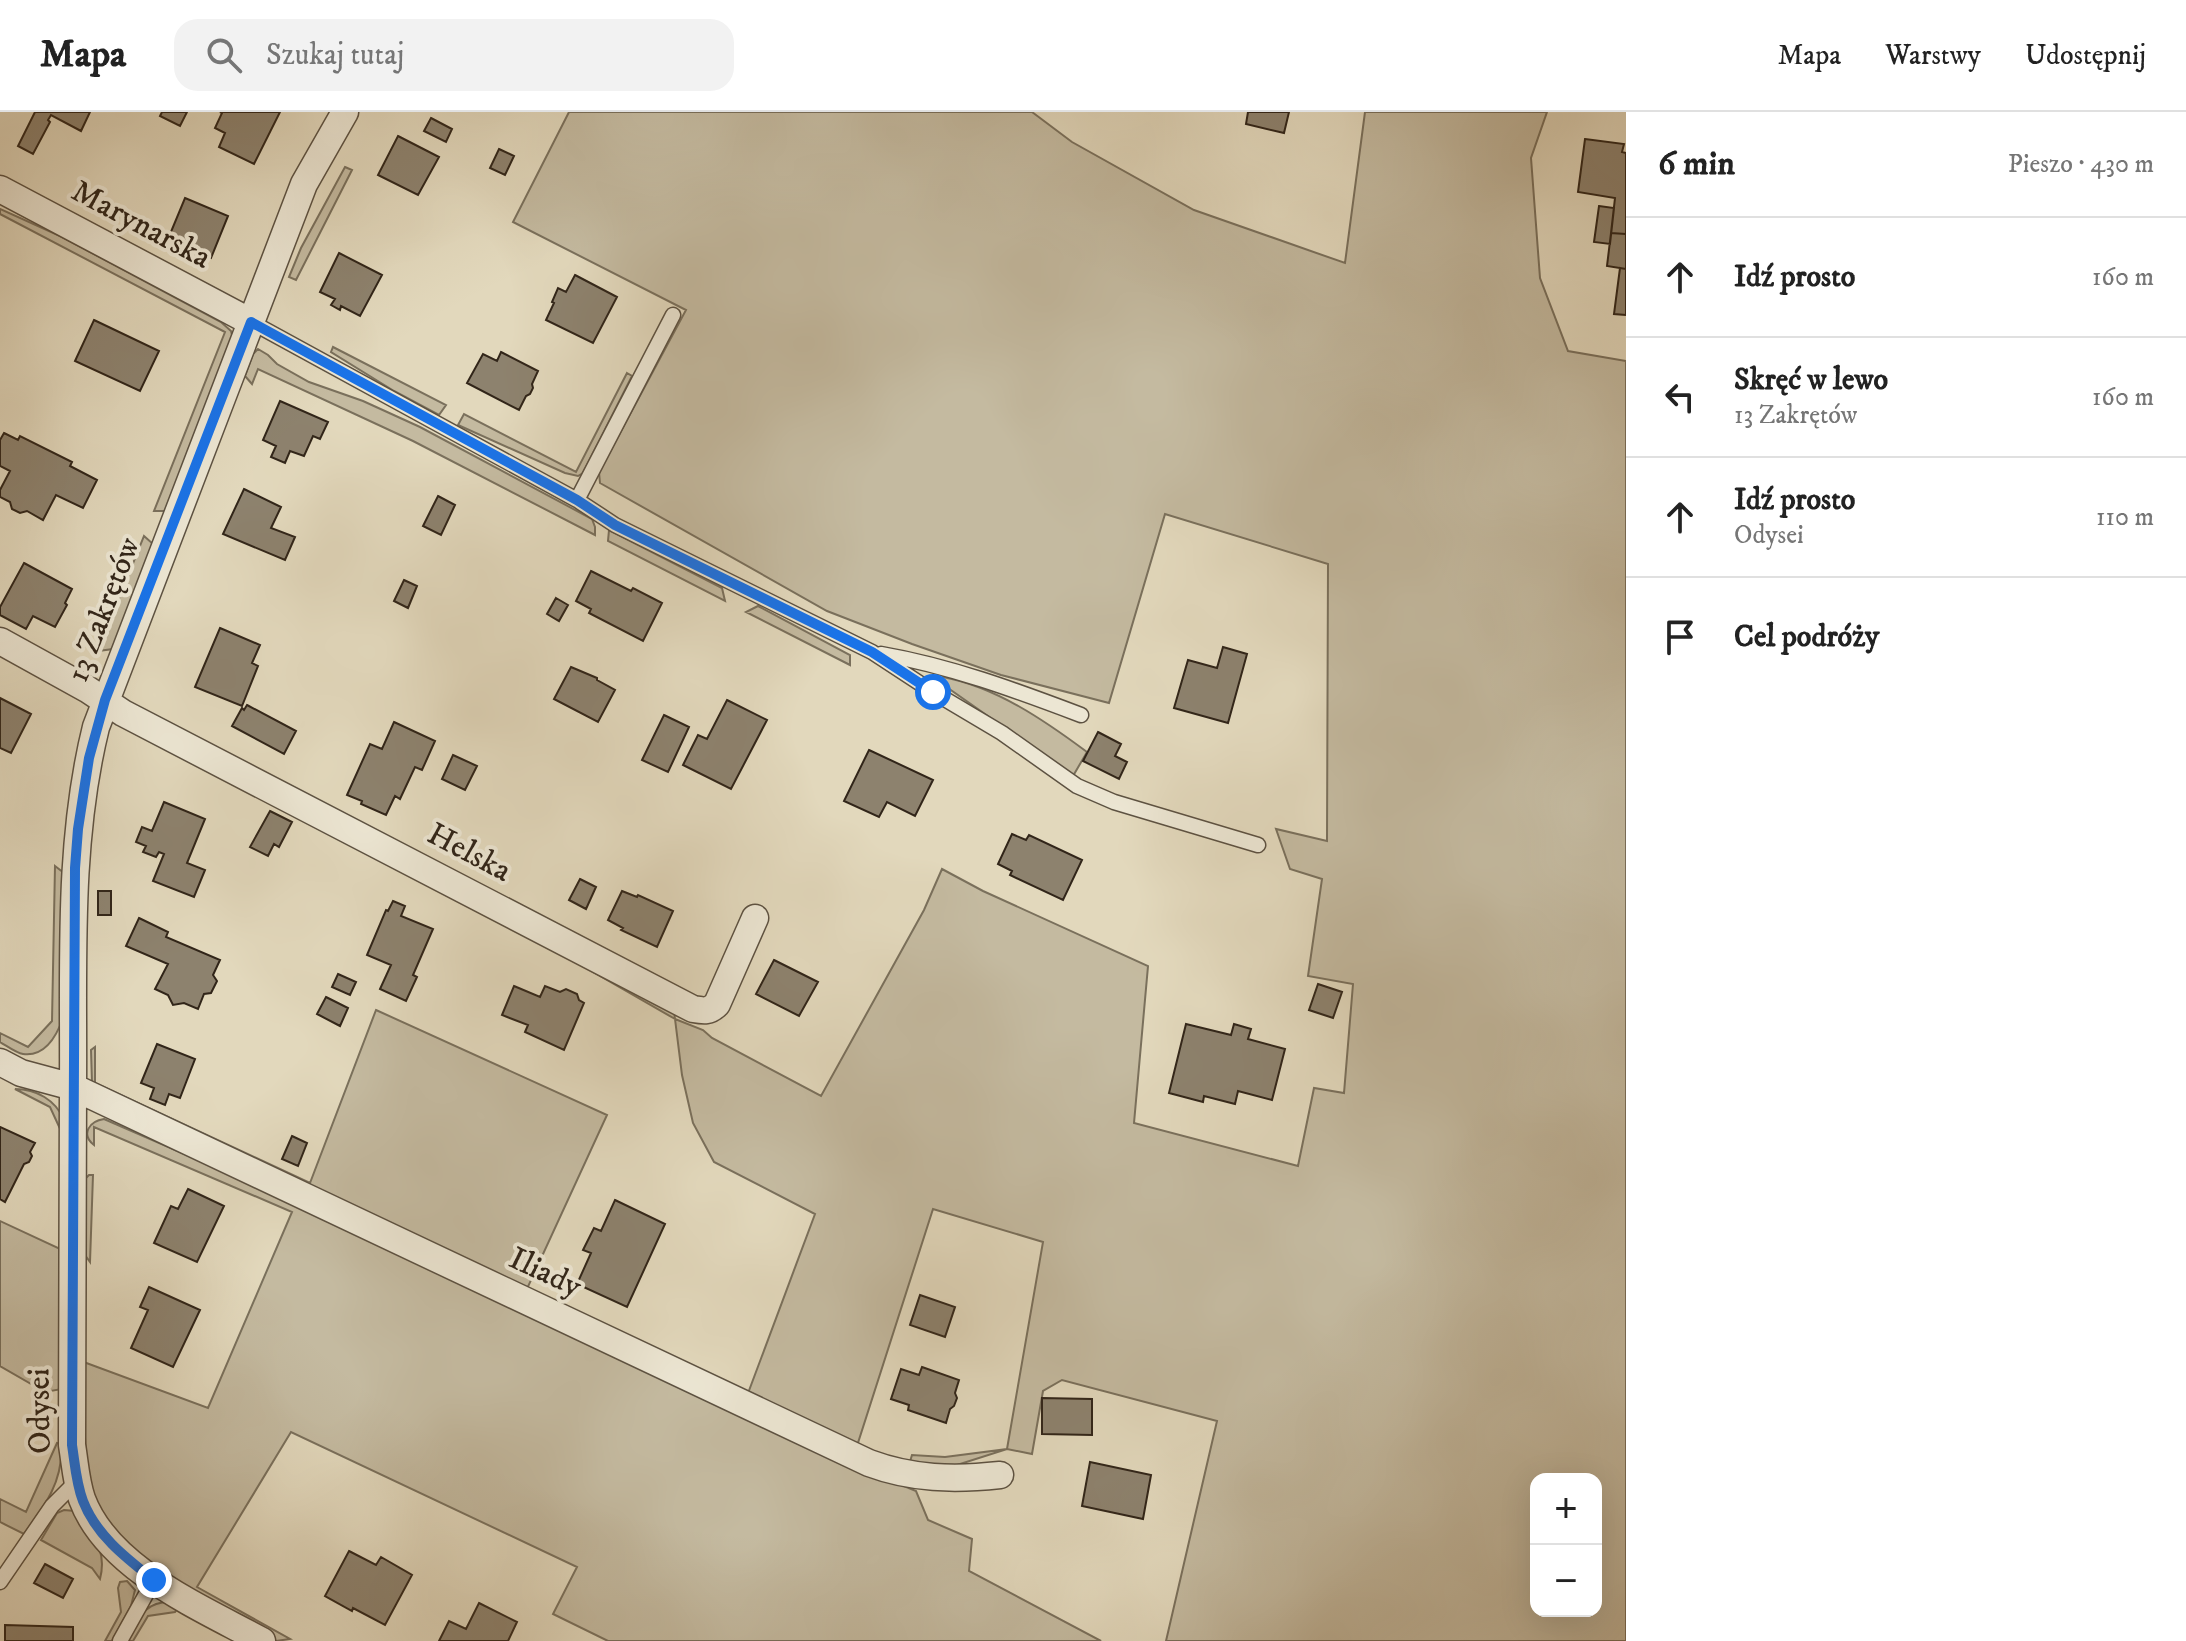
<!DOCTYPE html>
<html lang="pl">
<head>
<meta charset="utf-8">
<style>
  body { margin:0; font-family:"IM FELL DW Pica",serif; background:#f2f2f2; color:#222 }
  .controls { position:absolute; right:24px; bottom:24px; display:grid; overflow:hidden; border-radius:16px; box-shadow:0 8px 32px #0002 }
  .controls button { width:72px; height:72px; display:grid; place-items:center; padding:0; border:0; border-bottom:2px solid #e0e0e0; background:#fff; color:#222; font:40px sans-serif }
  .stop { position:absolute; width:24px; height:24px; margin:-18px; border:6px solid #1a73e8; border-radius:50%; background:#fff }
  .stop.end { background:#1a73e8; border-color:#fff; box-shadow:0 2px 8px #0008 }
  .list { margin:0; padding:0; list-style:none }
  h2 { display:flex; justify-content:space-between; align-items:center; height:104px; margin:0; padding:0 32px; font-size:34px }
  h2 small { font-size:26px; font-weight:400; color:#767676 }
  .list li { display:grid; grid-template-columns:52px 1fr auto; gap:24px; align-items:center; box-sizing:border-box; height:120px; padding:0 32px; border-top:2px solid #e0e0e0 }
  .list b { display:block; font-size:30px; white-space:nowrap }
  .list p { margin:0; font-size:26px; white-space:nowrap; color:#767676 }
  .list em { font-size:26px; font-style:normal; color:#767676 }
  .icon { flex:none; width:44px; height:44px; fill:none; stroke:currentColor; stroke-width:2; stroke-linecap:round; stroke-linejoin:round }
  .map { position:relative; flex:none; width:1626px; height:1529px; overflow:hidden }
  header { display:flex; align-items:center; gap:48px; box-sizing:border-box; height:112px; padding:0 40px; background:#fff; border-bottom:2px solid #e0e0e0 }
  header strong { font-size:38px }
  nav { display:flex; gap:44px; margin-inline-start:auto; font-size:28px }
  .search { width:560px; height:72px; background:#f2f2f2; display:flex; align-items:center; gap:20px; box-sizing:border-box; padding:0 28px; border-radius:24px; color:#767676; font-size:30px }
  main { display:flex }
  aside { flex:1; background:#fff }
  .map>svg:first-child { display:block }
  .green { fill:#c4baa0; stroke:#7a705c; stroke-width:2; fill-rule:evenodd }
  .building { fill:#8d826e; stroke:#312519; stroke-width:2 }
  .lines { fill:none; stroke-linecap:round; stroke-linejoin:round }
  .service-casing { stroke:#5d5242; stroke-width:17 }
  .minor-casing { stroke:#5d5242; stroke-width:29 }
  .service { stroke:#ece6d3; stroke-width:14 }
  .minor { stroke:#ece6d3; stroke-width:26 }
  .route { stroke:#1a73e8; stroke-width:10 }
  .labels { text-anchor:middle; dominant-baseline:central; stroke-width:8; stroke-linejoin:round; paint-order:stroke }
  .street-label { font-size:32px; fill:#312519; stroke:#ece6d3 }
</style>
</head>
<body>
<header>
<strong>Mapa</strong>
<div class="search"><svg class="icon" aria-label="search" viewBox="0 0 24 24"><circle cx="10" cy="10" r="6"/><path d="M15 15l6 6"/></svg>Szukaj tutaj</div>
<nav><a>Mapa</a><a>Warstwy</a><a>Udostępnij</a></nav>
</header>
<main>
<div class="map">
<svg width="1626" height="1529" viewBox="0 0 1626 1529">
  <rect width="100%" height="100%" fill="#e2d8bc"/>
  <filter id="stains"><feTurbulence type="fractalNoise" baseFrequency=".0025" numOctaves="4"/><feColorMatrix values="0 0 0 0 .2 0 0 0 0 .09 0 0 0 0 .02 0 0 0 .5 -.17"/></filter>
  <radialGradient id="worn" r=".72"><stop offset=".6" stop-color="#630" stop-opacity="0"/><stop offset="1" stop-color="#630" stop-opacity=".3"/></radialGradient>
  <path class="green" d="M569 0H1032L1072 30 1194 98 1345 151 1365 0H1547L1531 46 1540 166 1568 239 1626 249V1529H1166L1217 1309 1062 1268 1043 1279 1032 1342 1007 1337 957 1353 908 1356 912 1343 945 1345 1007 1337 1043 1130 933 1097 856 1337 747 1284 815 1102 714 1050 693 1011 682 963 675 907 560 841 674 899 675 907 703 918 712 926 821 984 924 798 942 757 983 779 1148 854 1134 1011 1298 1054 1314 976 1344 981 1353 872 1308 864 1322 767 1290 757 1276 717 1327 729 1328 452 1165 402 1109 591 1001 563 912 532 827 499 600 371 599 360 686 198 513 110ZM1536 1367H1596V1499H1536Z
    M345 55 352 58 296 168 289 165 301 136Z
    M0 97 60 124 221 210 231 219 233 227 166 399H154L225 220 0 102Z
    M333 235 446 293 439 303 394 279 331 240Z
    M258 237 268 243 277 252 309 270 363 289 420 315 592 407 595 415V423L413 329 258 257 252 272 245 264 253 242Z
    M627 261 632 264 583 361 578 364 565 361 458 313 464 302 576 360Z
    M609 418 722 476 725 489 608 429Z
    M144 424 153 432 113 537 98 539Z
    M758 494 850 543V553L746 500Z
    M943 565C996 575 1044 608 1087 640L1073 664 948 576 942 568Z
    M55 754 64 761 63 906C57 923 45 945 23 942 16 941 7 934 0 930V921L28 935 52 909Z
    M376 898 607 1003 526 1179 92 971 91 938 95 935V971L310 1071Z
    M15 977C36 977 56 988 64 1008L62 1277 45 1280 0 1254V1109L60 1137 62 1021 50 995Z
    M104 1007 396 1134 843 1349 916 1379 928 1408 972 1427 969 1459 1101 1529H608L553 1502 577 1455 291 1320 197 1475 290 1527 276 1529 207 1491 124 1433 96 1390 87 1363 81 1249 208 1296 292 1100 94 1015V1033C80 1022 90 1009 104 1007Z
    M89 1063H93L90 1150 85 1143V1067Z
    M57 1331 61 1332C64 1368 45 1394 24 1422L0 1410V1387L26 1400Z
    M64 1398 75 1399C91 1423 108 1436 100 1467L92 1456 41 1428 57 1401Z
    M127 1469 135 1478 131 1494 112 1529H105L121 1500 118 1476 120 1470Z
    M171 1490 180 1493 175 1500 148 1504 133 1529H127C139 1508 143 1489 171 1490Z"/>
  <path class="building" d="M35 0H90L81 19 51 3 48 8 50 10 33 42 18 34Z
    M162 0H187L180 14 160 4Z
    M220 0H280L254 52 219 35 225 21 215 16 222 1Z
    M1248 0H1289L1284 21 1246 12Z
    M431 6 452 17 446 30 424 19Z
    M398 24 439 45 418 83 378 63Z
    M1585 27 1624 32 1622 40 1626 41V122L1611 121 1615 86 1578 80Z
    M499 37 514 44 505 63 490 56Z
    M185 86 228 104 211 146 198 140 193 150 177 143 182 133 168 127Z
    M1599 94 1614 96 1610 132 1594 130Z
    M1611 121 1626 122V157L1607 154Z
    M339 141 382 163 360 204 341 194 340 198 331 193 335 187 320 180Z
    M1620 156 1626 157V203L1614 202Z
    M575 163 617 185 593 231 546 208 554 191 552 190 558 176 566 180Z
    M94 208 159 239 140 279 75 249Z
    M501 240 538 259 532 272 533 276 530 282 526 284 519 298 467 271 483 242 497 249Z
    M280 289 328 310 320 327 313 324 304 344 290 339 285 351 271 345 276 334 263 328Z
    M4 321 18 328 20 324 72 350 70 354 97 368 83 396 56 383 43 408 27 399 20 401 12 397 10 390 0 385V378L10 359 0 354V328Z
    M244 377 281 395 271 416 295 425 285 448 223 422Z
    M438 384 455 393 441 423 423 414Z
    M24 451 72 477 65 491 67 493 55 515 33 504 26 517 0 503V495Z
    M591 459 631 479 633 476 662 491 643 529 589 501 591 497 576 489Z
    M404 468 417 474 408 496 394 489Z
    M556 486 568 493 559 509 547 502Z
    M220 516 260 533 252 551 258 554 242 594 195 575Z
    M1223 535 1247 542 1228 611 1174 596 1188 548 1217 556Z
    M571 555 597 566V568L615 578 598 610 554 587Z
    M0 586 31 602 11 641 0 636Z
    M727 588 767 608 731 677 683 653 698 623 707 627Z
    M247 593 296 619 284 642 232 614 242 596 244 598Z
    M664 603 689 615 668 660 642 648Z
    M394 610 435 629 422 658 415 655 400 687 395 684 386 703 361 692 362 689 347 683 370 632 382 637Z
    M1098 620 1121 632 1115 644 1127 650 1119 667 1083 649Z
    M869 638 933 668 915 704 887 690 879 705 844 689Z
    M453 643 477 654 465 678 442 667Z
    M164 690 205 707 187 751 205 758 194 785 153 769 164 742 159 740 156 745 143 740 146 734 136 730 142 715 152 719Z
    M270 699 292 710 279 735 274 732 268 744 250 735Z
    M1012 722 1026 728 1029 723 1082 748 1063 788 1010 763 1012 759 998 752Z
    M580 767 596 775 586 797 569 788Z
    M98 779H111V803H98Z
    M622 779 637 785 638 783 673 799 657 835 621 818 623 816 608 808Z
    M393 789 405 794 401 804 433 817 413 863 417 865 406 889 380 877 391 853 367 843 386 798 388 799Z
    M139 806 168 820 166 825 220 848 213 863 217 869 211 881 204 882 198 897 184 891 173 893 168 883 155 877 168 852 126 834Z
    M774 848 818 870 799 904 756 882Z
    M338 862 356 870 350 883 332 875Z
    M1318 872 1342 880 1333 906 1309 898Z
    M514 874 540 885 545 874 560 880 566 877 577 882 579 888 584 891 564 938 525 920 528 913 502 903Z
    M326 885 348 896 340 914 317 902Z
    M1186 912 1231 923 1234 912 1251 917 1248 927 1285 937 1272 988 1238 979 1235 992 1204 984 1203 990 1169 981Z
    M157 932 195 947 180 986 169 982 165 993 150 987 154 976 141 971Z
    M0 1015 35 1031 30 1040 32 1044 29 1050 24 1052 5 1090 0 1087Z
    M292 1024 307 1031 298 1054 282 1047Z
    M188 1077 224 1094 197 1150 154 1131 171 1094 178 1097Z
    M615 1088 665 1112 627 1195 577 1172 591 1141 583 1138 594 1116 601 1119Z
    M149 1175 200 1198 173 1255 131 1236 148 1198 140 1195Z
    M920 1183 955 1195 945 1225 910 1213Z
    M922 1255 959 1268 955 1281 957 1286 954 1294 950 1297 946 1311 908 1298 909 1293 891 1287 901 1257 919 1263Z
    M1042 1286 1092 1287V1323L1042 1322Z
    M1090 1350 1151 1363 1143 1407 1082 1394Z
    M349 1439 376 1453 381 1445 412 1463 385 1513 353 1496 352 1499 325 1484Z
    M45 1452 73 1467 63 1486 34 1471Z
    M479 1491 517 1510 508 1529H439L449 1509 466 1517Z
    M5 1513 73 1515V1529H5Z"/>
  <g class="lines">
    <g class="service-casing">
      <path id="service" d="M251 210 577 388 615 413 872 540 933 580 1002 621 1077 674 1114 690 1258 733
        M577 388 673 203
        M881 542C950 554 1015 578 1081 603
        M0 1470 52 1394 77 1369
        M120 1529 154 1468"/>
    </g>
    <g class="minor-casing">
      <path id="minor" d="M0 77 251 210
        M0 529 87 577 123 601 693 897C704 899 709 900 717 892L755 806
        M0 950 21 961 73 975C74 855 67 732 96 615L304 72 345 0
        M262 1529C202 1496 108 1457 82 1387 76 1370 75 1351 72 1333L73 975 869 1351C912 1367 954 1368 1000 1363"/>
    </g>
    <use href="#service" class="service"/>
    <use href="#minor" class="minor"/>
  </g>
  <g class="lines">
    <path class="route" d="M154 1468C126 1446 96 1423 83 1389 76 1371 75 1352 72 1333L75 756 78 717 89 646 105 588 251 210 577 388 615 413 872 540 933 580"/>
  </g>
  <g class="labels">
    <g class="street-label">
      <text transform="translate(141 113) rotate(28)">Marynarska</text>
      <text transform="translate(104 498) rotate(-69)">13 Zakrętów</text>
      <text transform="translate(469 741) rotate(28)">Helska</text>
      <text transform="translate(545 1161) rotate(25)">Iliady</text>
      <text transform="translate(40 1299) rotate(-91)">Odysei</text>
    </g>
  </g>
  <rect width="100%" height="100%" filter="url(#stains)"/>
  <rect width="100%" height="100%" fill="url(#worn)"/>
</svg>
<div class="controls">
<button>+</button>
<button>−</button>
</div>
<div class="stop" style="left:933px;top:580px"></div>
<div class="stop end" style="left:154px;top:1468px"></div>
</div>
<aside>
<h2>6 min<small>Pieszo · 430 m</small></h2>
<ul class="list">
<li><svg class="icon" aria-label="ahead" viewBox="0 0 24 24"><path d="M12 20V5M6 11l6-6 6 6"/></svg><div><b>Idź prosto</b></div><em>160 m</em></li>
<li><svg class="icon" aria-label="left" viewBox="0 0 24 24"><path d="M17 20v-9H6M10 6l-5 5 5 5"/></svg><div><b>Skręć w lewo</b><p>13 Zakrętów</p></div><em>160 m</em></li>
<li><svg class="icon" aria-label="ahead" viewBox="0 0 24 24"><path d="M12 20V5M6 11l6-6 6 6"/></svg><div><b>Idź prosto</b><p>Odysei</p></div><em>110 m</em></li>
<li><svg class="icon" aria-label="arrive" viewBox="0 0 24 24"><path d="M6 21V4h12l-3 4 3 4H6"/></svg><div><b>Cel podróży</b></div></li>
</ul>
</aside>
</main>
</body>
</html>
